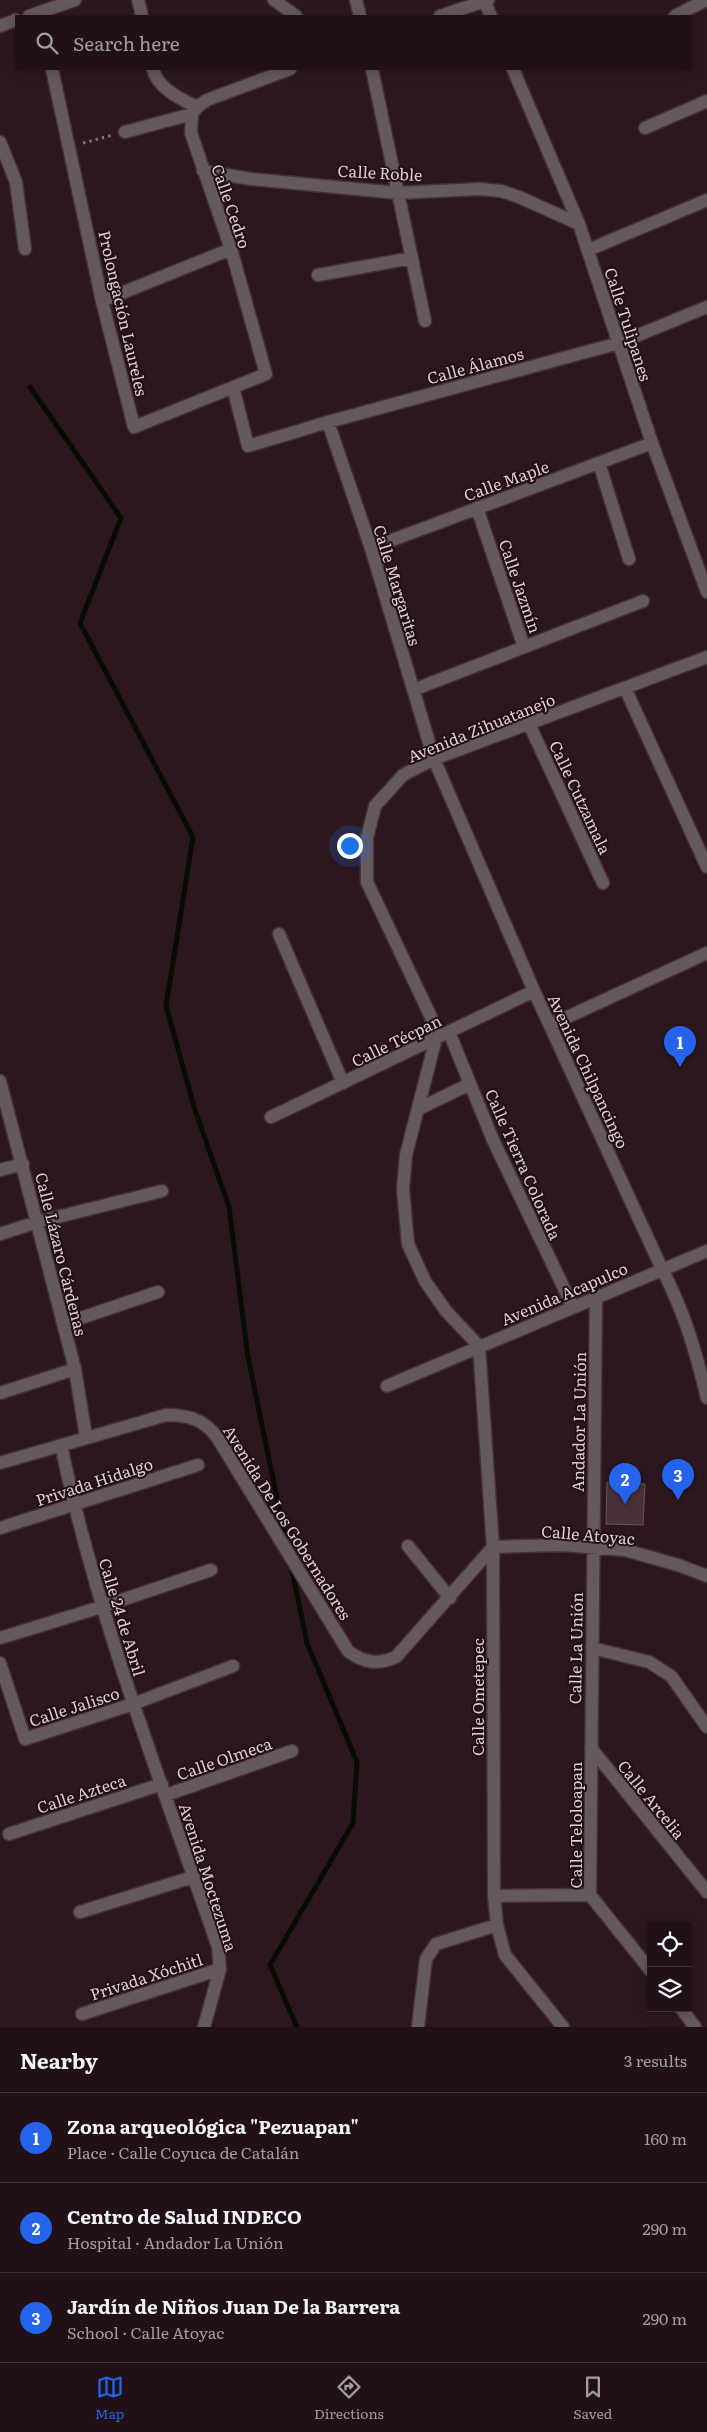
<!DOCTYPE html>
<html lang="en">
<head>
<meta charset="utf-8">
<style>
  body { margin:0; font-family:Literata,serif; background:#2d1f23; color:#f1f3f6 }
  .controls { position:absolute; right:15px; bottom:15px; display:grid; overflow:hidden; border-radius:0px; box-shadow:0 2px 12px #0003 }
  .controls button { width:45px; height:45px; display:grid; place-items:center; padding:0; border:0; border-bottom:1px solid #3e3135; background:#211116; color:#f1f3f6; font:25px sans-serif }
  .you { position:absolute; left:349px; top:845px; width:18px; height:18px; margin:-12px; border:4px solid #fff; border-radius:50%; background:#1a73e8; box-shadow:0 0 0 8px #1a73e833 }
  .badge { display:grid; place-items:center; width:32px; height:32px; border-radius:50%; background:#2563eb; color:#fff; font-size:16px; font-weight:700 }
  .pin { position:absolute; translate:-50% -41px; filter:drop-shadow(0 1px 2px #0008) }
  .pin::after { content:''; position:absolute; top:26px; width:18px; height:15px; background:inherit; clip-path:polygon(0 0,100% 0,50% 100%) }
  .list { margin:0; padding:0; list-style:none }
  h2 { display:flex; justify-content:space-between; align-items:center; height:65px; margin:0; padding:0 20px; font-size:21px }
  h2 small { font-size:16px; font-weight:400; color:#a29da1 }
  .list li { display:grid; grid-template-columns:32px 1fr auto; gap:15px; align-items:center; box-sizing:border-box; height:90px; padding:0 20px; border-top:1px solid #3e3135 }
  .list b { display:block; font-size:19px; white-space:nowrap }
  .list p { margin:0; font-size:16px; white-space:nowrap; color:#a29da1 }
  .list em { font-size:16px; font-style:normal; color:#a29da1 }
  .icon { flex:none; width:28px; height:28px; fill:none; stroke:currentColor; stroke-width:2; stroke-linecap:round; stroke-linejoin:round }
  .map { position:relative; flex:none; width:707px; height:2027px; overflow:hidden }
  .search { position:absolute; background:#211116; box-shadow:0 2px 12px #0003; left:15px; right:15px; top:15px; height:55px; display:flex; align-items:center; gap:12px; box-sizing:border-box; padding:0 18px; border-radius:0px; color:#a29da1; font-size:19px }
  .sheet { height:335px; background:#211116 }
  nav { display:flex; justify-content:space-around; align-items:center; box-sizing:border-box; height:70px; border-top:1px solid #3e3135; background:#211116; font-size:14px; color:#a29da1 }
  nav a { display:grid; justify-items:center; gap:2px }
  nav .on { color:#2563eb }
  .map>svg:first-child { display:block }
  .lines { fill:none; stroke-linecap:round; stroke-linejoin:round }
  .stream { stroke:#070c00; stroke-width:5 }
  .building { fill:#483138; stroke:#6b5259 }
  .minor-casing { stroke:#453137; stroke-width:15 }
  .path { stroke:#89777c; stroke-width:3; stroke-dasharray:2.5 4; stroke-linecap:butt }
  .minor { stroke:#64595c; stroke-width:12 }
  .labels { text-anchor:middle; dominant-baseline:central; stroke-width:4; stroke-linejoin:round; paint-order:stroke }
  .street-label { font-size:16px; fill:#decfd3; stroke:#220e15 }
</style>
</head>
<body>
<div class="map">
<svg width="707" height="2027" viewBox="0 0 707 2027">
  <rect width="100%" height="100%" fill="#2c171e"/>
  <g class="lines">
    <path class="stream" d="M30 387 121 518 80 623 193 837 166 1006 195 1110 229 1207 248 1357 286 1542
      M291 1565 307 1643 357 1762 353 1823 270 1965 297 2027"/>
  </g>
  <path class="building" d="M607 1482 645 1484 643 1525 606 1524Z"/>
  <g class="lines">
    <g class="minor-casing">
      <path id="minor" d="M138 0 142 16
        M274 0 296 16
        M356 0 360 16
        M484 0 491 16
        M29 16 75 0
        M440 16 488 0
        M675 16 704 1
        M0 26 16 20
        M52 69 102 301 134 427 266 374 231 249 191 133 192 114 197 107 207 100 290 69
        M153 69C158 89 181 99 197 107
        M372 69 425 321
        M513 69 579 224 652 443 707 592
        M645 128 707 101
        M125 132 192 114
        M0 142 16 182 25 249
        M203 171 251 179 398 193 479 189 501 191 519 197 579 224
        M588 250 707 200
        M318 275 412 258
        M102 301 231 249
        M233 387 248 446 328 422 619 343 707 307
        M328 422 371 548 434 759 534 991 662 1269C684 1311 696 1352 707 1398
        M599 463 629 559
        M477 508 524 647
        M371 548 652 443
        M625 688 707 867
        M413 690 643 601
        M529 724 603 883
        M279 934 343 1083
        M550 1025 707 953
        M449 1032 493 1140 573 1307
        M0 1081 75 1369 86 1437
        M418 1109 470 1084
        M271 1117 534 991
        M0 1170 23 1164
        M0 1234 37 1222 162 1191
        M596 1297 590 1895 651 1971
        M63 1324 158 1292
        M387 1386 707 1251
        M0 1393 75 1369
        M61 1445C97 1617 161 1781 218 1947L220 1969 204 2027
        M0 1463 166 1415C187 1415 204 1419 217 1437L348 1651C364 1663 378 1665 396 1657L493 1547 562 1545 625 1550 678 1565 707 1576
        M0 1528 198 1465
        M408 1546 450 1598
        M0 1638 101 1607 211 1570
        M592 1648 649 1662 671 1676 707 1727
        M0 1663 25 1739 133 1704 233 1666
        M591 1748 707 1892
        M166 1795 292 1751
        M9 1834 162 1784
        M494 1896 590 1895
        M80 1912 193 1877
        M681 2008 695 2027
        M82 2014 220 1969
        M418 2027 426 1959 436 1944 497 1925
        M563 2027 505 1955 497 1925 494 1896 493 1547 479 1346 446 1311 425 1281 408 1244 403 1189 406 1155 436 1038 431 1017 367 882V838L375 806 403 775 434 759 707 657"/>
    </g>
    <path class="path" d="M83 143 113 135"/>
    <use href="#minor" class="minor"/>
  </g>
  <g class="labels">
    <g class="street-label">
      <text transform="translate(380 172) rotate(3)">Calle Roble</text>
      <text transform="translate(232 206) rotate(71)">Calle Cedro</text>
      <text transform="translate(124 313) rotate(77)">Prolongación Laureles</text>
      <text transform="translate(629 324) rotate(72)">Calle Tulipanes</text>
      <text transform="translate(475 365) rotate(-15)">Calle Álamos</text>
      <text transform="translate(506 480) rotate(-20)">Calle Maple</text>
      <text transform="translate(398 585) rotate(73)">Calle Margaritas</text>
      <text transform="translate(521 586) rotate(71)">Calle Jazmín</text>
      <text transform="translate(481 727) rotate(-22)">Avenida Zihuatanejo</text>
      <text transform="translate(581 797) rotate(65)">Calle Cutzamala</text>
      <text transform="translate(396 1040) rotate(-26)">Calle Técpan</text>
      <text transform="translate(589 1071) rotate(65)">Avenida Chilpancingo</text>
      <text transform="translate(524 1164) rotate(66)">Calle Tierra Colorada</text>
      <text transform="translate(62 1254) rotate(76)">Calle Lázaro Cárdenas</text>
      <text transform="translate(564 1293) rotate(-23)">Avenida Acapulco</text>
      <text transform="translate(578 1422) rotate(-89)">Andador La Unión</text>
      <text transform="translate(94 1481) rotate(-18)">Privada Hidalgo</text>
      <text transform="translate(288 1522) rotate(58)">Avenida De Los Gobernadores</text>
      <text transform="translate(588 1534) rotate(5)">Calle Atoyac</text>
      <text transform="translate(123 1617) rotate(73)">Calle 24 de Abril</text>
      <text transform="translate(575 1648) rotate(-89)">Calle La Unión</text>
      <text transform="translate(477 1697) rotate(-90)">Calle Ometepec</text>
      <text transform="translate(74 1706) rotate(-18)">Calle Jalisco</text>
      <text transform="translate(224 1758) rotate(-19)">Calle Olmeca</text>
      <text transform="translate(81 1793) rotate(-18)">Calle Azteca</text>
      <text transform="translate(652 1799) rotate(51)">Calle Arcelia</text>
      <text transform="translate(575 1825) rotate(-90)">Calle Teloloapan</text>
      <text transform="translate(209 1877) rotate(72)">Avenida Moctezuma</text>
      <text transform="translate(146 1976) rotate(-18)">Privada Xóchitl</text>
    </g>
  </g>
</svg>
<div class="controls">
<button><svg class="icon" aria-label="locate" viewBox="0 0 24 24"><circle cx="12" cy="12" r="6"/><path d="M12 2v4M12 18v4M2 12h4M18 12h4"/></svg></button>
<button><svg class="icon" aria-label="layers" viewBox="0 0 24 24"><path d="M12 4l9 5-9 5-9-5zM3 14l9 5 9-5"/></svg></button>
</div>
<div class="you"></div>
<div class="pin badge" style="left:680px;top:1067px">1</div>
<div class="pin badge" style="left:625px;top:1504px">2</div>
<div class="pin badge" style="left:678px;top:1500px">3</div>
<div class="search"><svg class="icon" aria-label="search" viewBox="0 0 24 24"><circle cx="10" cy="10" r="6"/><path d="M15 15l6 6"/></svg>Search here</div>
</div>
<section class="sheet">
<h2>Nearby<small>3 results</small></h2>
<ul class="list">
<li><span class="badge">1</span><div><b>Zona arqueológica &quot;Pezuapan&quot;</b><p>Place · Calle Coyuca de Catalán</p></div><em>160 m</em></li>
<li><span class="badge">2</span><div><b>Centro de Salud INDECO</b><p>Hospital · Andador La Unión</p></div><em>290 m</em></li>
<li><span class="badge">3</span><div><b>Jardín de Niños Juan De la Barrera</b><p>School · Calle Atoyac</p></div><em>290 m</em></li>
</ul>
</section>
<nav>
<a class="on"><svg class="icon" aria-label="map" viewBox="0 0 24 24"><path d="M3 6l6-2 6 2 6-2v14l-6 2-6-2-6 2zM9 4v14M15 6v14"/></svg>Map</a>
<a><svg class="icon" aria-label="directions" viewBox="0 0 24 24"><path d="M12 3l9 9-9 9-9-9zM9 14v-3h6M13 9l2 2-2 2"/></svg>Directions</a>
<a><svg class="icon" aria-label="saved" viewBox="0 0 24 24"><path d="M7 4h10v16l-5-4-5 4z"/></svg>Saved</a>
</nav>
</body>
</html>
